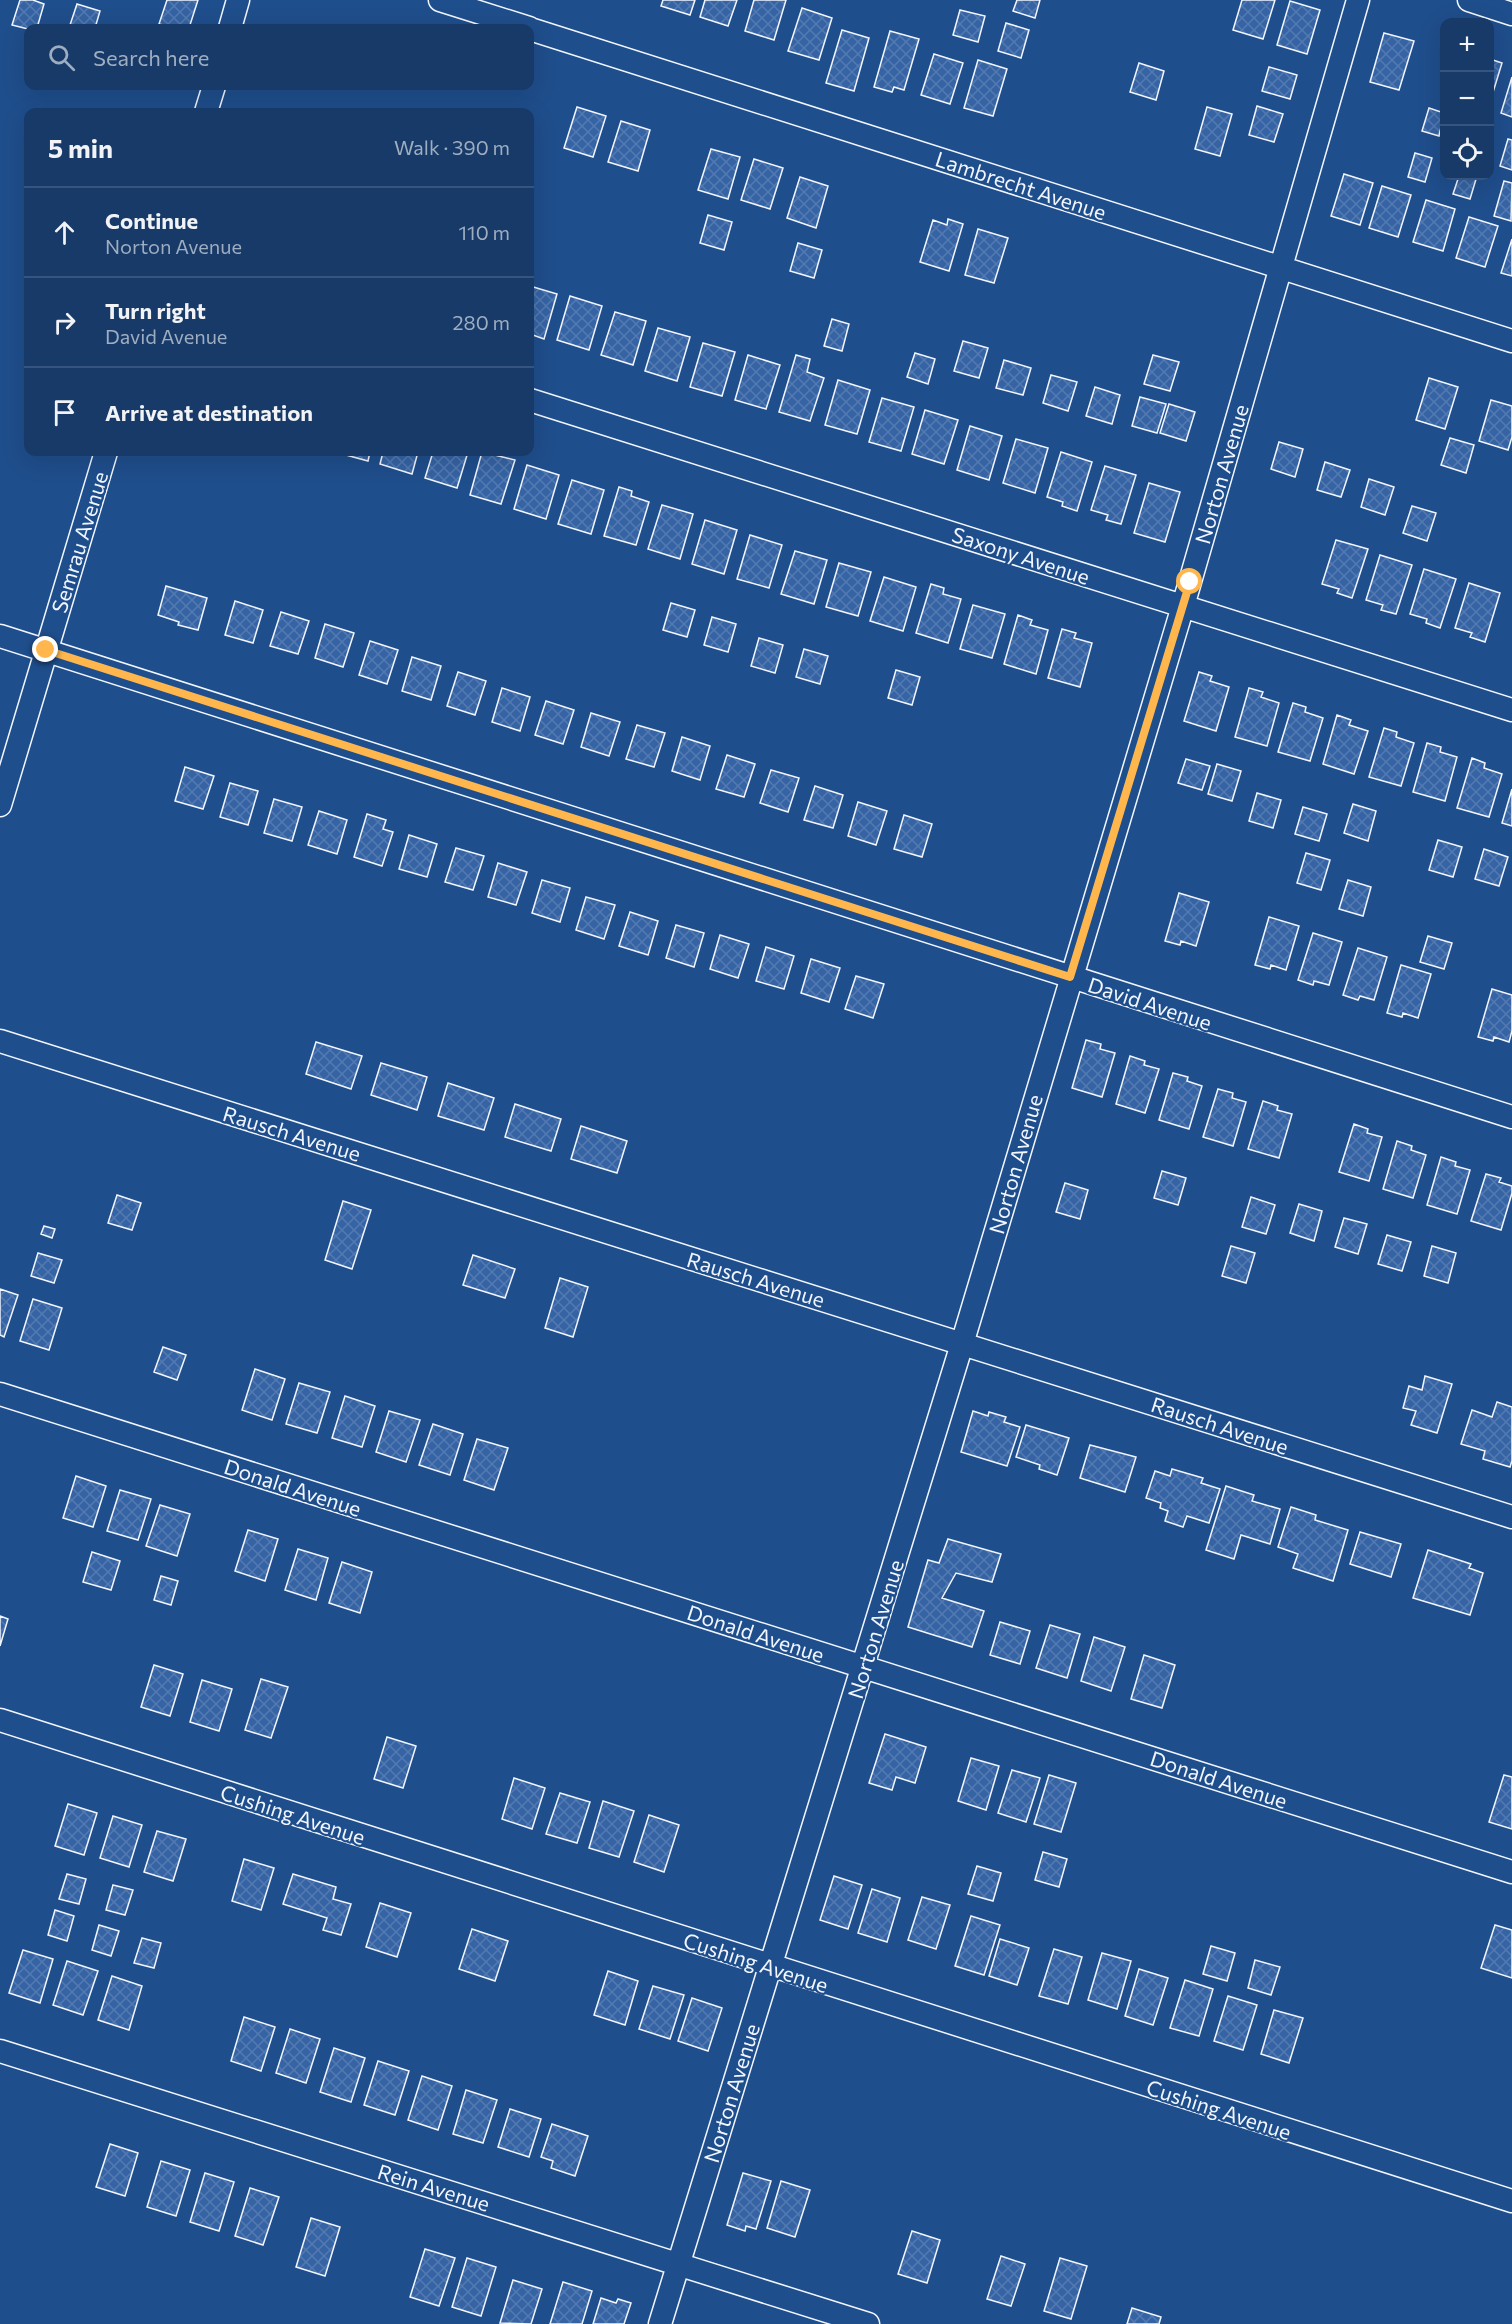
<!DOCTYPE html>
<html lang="en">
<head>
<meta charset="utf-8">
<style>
  body { margin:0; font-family:Commissioner,sans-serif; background:#20416f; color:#f1f3f6 }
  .controls { position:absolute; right:18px; top:18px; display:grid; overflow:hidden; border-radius:12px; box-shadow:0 6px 24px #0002 }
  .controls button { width:54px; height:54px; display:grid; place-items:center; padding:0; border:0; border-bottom:2px solid #36547d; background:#173a69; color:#f1f3f6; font:30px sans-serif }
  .stop { position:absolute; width:18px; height:18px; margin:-14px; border:4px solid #ffb74d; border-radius:50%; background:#fff }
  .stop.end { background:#ffb74d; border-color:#fff; box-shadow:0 2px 6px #0008 }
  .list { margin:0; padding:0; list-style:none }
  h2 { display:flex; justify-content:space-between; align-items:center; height:78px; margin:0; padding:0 24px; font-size:26px }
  h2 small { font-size:20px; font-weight:400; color:#9eadc0 }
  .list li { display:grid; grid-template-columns:39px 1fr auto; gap:18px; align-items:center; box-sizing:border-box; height:90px; padding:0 24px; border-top:2px solid #36547d }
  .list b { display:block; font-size:22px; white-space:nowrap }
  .list p { margin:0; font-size:20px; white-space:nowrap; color:#9eadc0 }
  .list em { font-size:20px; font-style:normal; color:#9eadc0 }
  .icon { flex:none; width:33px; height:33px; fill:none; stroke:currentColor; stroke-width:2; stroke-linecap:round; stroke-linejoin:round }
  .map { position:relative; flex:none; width:1512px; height:2324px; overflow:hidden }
  .search { position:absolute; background:#173a69; box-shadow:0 6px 24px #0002; left:24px; top:24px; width:510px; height:66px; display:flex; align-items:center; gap:15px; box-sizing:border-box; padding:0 21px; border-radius:12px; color:#9eadc0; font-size:22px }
  .panel { position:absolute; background:#173a69; box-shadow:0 6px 24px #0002; left:24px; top:108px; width:510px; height:348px; border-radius:12px }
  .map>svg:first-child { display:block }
  .building { fill:url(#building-cross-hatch); stroke:#f2f6ff; stroke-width:1.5 }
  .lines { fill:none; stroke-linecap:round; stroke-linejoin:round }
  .street-casing { stroke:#f2f6ff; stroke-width:25 }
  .street { stroke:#1f4e8c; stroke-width:22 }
  .route { stroke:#ffb74d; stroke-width:8 }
  .labels { text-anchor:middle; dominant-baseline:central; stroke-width:4.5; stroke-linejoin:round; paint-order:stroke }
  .street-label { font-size:21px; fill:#f2f6ff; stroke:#1f4e8c }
</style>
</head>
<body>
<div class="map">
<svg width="1512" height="2324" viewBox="0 0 1512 2324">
  <defs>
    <pattern id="building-cross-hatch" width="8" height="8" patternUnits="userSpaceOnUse" patternTransform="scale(1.5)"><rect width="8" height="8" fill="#3563a3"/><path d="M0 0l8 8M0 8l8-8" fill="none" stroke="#537ab1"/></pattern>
  </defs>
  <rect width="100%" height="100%" fill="#1f4e8c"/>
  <path class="building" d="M20 0H33L44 4 37 28 28 29 12 25Z
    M167 0H198L189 28H174L159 24Z
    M663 0H695L690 15 661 6Z
    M705 0H737L728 26 700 17Z
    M754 0H786L774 40 745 31Z
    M1017 0H1040L1035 18 1013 11Z
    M1242 0H1275L1263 39 1233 30Z
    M1290 1 1320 10 1307 54 1277 45Z
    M77 4 100 11 95 28H69Z
    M802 8 832 18 819 60 788 51Z
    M960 10 985 16 978 42 953 35Z
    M1006 23 1029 30 1021 58 998 51Z
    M842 30 869 38 854 91 826 83Z
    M890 31 919 39 904 90 894 87 892 92 874 87Z
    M1384 33 1414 41 1399 90 1370 82Z
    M934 54 963 63 950 104 921 95Z
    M1490 59 1502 63 1490 102Z
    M978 60 1007 69 993 116 964 108Z
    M1139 63 1164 71 1156 100 1130 92Z
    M1269 67 1297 75 1290 99 1262 91Z
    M1512 77V117L1501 113Z
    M1257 106 1283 114 1274 142 1249 135Z
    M577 107 606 116 593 157 564 148Z
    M1207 107 1232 114 1220 156 1195 149Z
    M1429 108 1444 113 1439 136 1422 131Z
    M621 121 650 130 638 171 608 162Z
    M1508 139 1512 140V170L1500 166Z
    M711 149 740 157 728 199 698 190Z
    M1415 153 1432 158 1425 182 1408 177Z
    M754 159 783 168 770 209 741 200Z
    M1344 174 1373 183 1360 225 1331 216Z
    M1459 176H1477L1470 199 1453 194Z
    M800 177 828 186 816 228 787 218Z
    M1504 181 1512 183 1511 221 1494 216Z
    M1382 186 1411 195 1398 237 1369 228Z
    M1426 200 1455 209 1443 251 1413 242Z
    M708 215 732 222 724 250 700 243Z
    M1469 217 1498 226 1485 267 1456 258Z
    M948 219 963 224 949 271 920 262 933 220 947 225Z
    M978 229 1008 238 994 283 965 275Z
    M1512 239V276L1501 273Z
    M798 243 822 250 814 278 790 271Z
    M530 286 557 294 544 339 530 334Z
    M570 296 602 306 589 350 557 340Z
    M615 312 646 321 633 365 601 355Z
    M832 319 849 324 842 351 824 346Z
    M658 328 690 337 677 381 645 371Z
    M963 341 988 348 979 378 954 371Z
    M703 343 735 352 722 396 690 387Z
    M915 353 935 359 928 384 907 377Z
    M748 355 780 365 766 409 735 400Z
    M796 355 810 359 807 372 824 378 810 421 779 412Z
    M1153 355 1179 362 1170 391 1144 384Z
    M1004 360 1031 368 1023 395 996 388Z
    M1051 375 1077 382 1068 411 1043 403Z
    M1429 378 1458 387 1445 429 1416 420Z
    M838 380 870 390 857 434 825 425Z
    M1095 387 1120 395 1112 424 1086 416Z
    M1140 397 1166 404 1157 433 1132 426Z
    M882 398 914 407 901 451 869 442Z
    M1491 400 1512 406V437L1508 450 1479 441Z
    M1169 404 1195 412 1186 441 1160 433Z
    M925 410 958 420 944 464 912 454Z
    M970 426 1002 436 989 480 957 470Z
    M1450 438 1474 445 1466 473 1441 465Z
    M1016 439 1048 448 1035 493 1003 483Z
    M1279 442 1303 449 1295 477 1271 469Z
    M335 452H370L368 461Z
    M383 452H418L412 474 380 464Z
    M433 452H468L457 488 425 478Z
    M482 452 515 460 501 504 470 495Z
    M1061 452 1092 462 1077 511 1062 506 1063 502 1047 497Z
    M1325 462 1350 470 1341 497 1317 490Z
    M527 465 559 475 546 519 514 509Z
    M1105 466 1136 475 1121 524 1106 520 1108 515 1091 510Z
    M1369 479 1394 487 1385 515 1361 507Z
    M572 480 604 490 591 534 558 524Z
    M1149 483 1180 492 1165 542 1134 533Z
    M619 487 632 491 631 496 649 502 636 545 604 536Z
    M662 505 693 514 680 559 648 549Z
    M1412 506 1436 513 1427 541 1403 533Z
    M705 520 737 530 724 574 692 564Z
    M750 535 782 545 769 588 737 579Z
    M1336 540 1368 549 1352 598 1337 593 1339 589 1322 584Z
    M795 551 827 560 814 604 781 594Z
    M1380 555 1412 565 1396 614 1381 610 1383 605 1366 600Z
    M839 563 871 572 858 616 826 607Z
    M1424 569 1456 579 1440 628 1426 623 1427 619 1410 614Z
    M884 577 916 587 903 631 870 621Z
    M1469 583 1500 593 1485 642 1470 637 1472 633 1455 628Z
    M931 584 944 588 943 594 961 599 948 643 916 633Z
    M166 586 207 598 198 630 178 625 179 622 158 615Z
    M235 601 263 610 253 643 225 635Z
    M671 603 695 610 687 637 663 630Z
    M973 605 1005 614 992 658 960 649Z
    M281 612 309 621 298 654 270 646Z
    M1018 615 1032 620 1030 625 1048 630 1036 674 1004 664Z
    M712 617 736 624 728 652 704 645Z
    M325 624 354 633 343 667 315 658Z
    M1062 629 1076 633 1074 638 1092 643 1080 687 1048 678Z
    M759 638 783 645 775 673 751 666Z
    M370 641 398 650 387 684 359 675Z
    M804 649 828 656 820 684 796 677Z
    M412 657 441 666 431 700 402 691Z
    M896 670 920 677 912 705 888 698Z
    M458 672 486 681 475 715 447 706Z
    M1199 672 1212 676 1210 681 1229 687 1216 731 1184 721Z
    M502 688 530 697 520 731 492 722Z
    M1249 688 1263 692 1261 697 1279 703 1267 746 1235 737Z
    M546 701 574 710 563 744 535 735Z
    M1293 703 1306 707 1305 712 1323 718 1310 761 1278 752Z
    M591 713 620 722 609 756 581 747Z
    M1337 715 1351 720 1349 725 1368 731 1354 774 1323 764Z
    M637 725 665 733 654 767 626 759Z
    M1384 728 1397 732 1396 737 1414 743 1401 786 1369 777Z
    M682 737 710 746 700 780 672 771Z
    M1427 743 1441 747 1440 752 1457 757 1445 801 1413 792Z
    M727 755 755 764 744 797 716 789Z
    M1472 758 1485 763 1484 768 1502 774 1489 817 1457 808Z
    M1186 759 1210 766 1202 790 1178 783Z
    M1217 764 1241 771 1232 801 1208 794Z
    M185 767 214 776 203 809 175 801Z
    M771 770 799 778 788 812 760 803Z
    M230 783 258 791 248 825 220 817Z
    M815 786 843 795 833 828 804 820Z
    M1512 789V826L1502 823Z
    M1257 793 1281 800 1273 828 1249 821Z
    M274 799 302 807 292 841 264 833Z
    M858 802 887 811 876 845 848 836Z
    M1353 804 1376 811 1368 841 1344 833Z
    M1303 807 1327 814 1319 841 1295 834Z
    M319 811 347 820 337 854 308 845Z
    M367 814 386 820 383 829 393 832 382 866 354 857Z
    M904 815 932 824 922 857 894 849Z
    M409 835 437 844 427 877 399 869Z
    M1438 840 1462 847 1453 877 1429 870Z
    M456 848 484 856 473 890 445 882Z
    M1484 849 1508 857 1499 886 1475 879Z
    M1306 853 1330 860 1321 890 1297 883Z
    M498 863 527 872 516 905 488 897Z
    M542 880 570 888 560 922 532 913Z
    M1348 880 1371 887 1363 916 1339 909Z
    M1179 893 1209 902 1196 946 1181 941 1180 945 1165 941Z
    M586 897 615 905 604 939 576 930Z
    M630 912 658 921 648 955 619 946Z
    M1269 917 1299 926 1286 970 1271 965 1270 969 1255 965Z
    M676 925 704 933 694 967 666 958Z
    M1313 933 1342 942 1329 985 1314 981 1313 985 1298 980Z
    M720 935 749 944 738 978 710 969Z
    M1428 936 1452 943 1444 969 1420 962Z
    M766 947 794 956 784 989 756 981Z
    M1358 948 1387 957 1374 1000 1360 996 1358 1000 1343 995Z
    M811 959 840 968 829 1002 801 993Z
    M1401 965 1431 974 1418 1018 1403 1013 1402 1017 1387 1013Z
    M856 976 884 984 873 1018 845 1009Z
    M1492 989 1512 995V1031L1509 1042 1494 1037 1493 1041 1478 1037Z
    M1086 1040 1101 1044 1100 1049 1115 1053 1102 1097 1072 1088Z
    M316 1042 362 1056 351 1089 306 1074Z
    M1130 1056 1145 1061 1144 1065 1159 1069 1145 1113 1116 1104Z
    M381 1063 427 1077 417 1110 371 1095Z
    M1173 1073 1188 1077 1187 1081 1202 1086 1189 1129 1159 1120Z
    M448 1083 494 1098 484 1130 438 1116Z
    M1218 1089 1233 1093 1232 1098 1246 1102 1233 1146 1203 1137Z
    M1263 1101 1278 1106 1277 1110 1292 1114 1279 1158 1248 1149Z
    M515 1104 561 1119 551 1151 505 1137Z
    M1354 1124 1368 1129 1367 1133 1382 1137 1369 1181 1339 1172Z
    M581 1126 627 1141 617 1173 571 1159Z
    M1397 1141 1412 1146 1411 1150 1426 1155 1413 1198 1383 1189Z
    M1441 1157 1456 1162 1455 1166 1470 1170 1457 1214 1427 1205Z
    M1162 1171 1186 1178 1178 1205 1154 1198Z
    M1486 1174 1501 1178 1499 1182 1512 1186V1193L1501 1230 1471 1221Z
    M1065 1183 1088 1190 1080 1219 1056 1212Z
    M117 1195 141 1203 132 1230 108 1223Z
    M1251 1197 1275 1205 1266 1234 1242 1227Z
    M343 1201 371 1210 352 1269 325 1260Z
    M1299 1204 1322 1211 1314 1241 1290 1233Z
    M1344 1218 1367 1224 1358 1254 1335 1247Z
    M44 1226 55 1229 52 1238 41 1234Z
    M1387 1235 1411 1242 1402 1271 1378 1264Z
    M1231 1246 1255 1253 1246 1283 1222 1276Z
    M1432 1246 1456 1253 1448 1283 1424 1276Z
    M38 1253 62 1260 54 1283 31 1276Z
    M473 1255 515 1269 505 1298 463 1285Z
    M560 1278 588 1287 573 1337 545 1328Z
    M0 1289 18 1295 4 1337 0 1335Z
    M33 1299 62 1308 49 1350 20 1341Z
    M163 1347 186 1355 177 1380 154 1372Z
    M255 1369 285 1379 272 1420 242 1410Z
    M1425 1376 1452 1384 1437 1433 1411 1425 1416 1411 1403 1408 1409 1386 1422 1390Z
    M299 1383 330 1392 317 1433 286 1424Z
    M345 1396 375 1406 362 1447 332 1438Z
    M1497 1402 1512 1407V1461L1510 1467 1483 1459 1485 1451 1461 1444 1472 1410 1492 1417Z
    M389 1411 420 1420 406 1462 376 1452Z
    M973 1411 988 1416 989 1412 1006 1417 1004 1422 1020 1427 1007 1466 961 1452Z
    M433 1424 463 1434 450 1475 419 1465Z
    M1026 1425 1069 1438 1057 1475 1039 1469 1040 1465 1016 1457Z
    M477 1439 508 1448 494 1490 464 1480Z
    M1090 1445 1136 1457 1125 1492 1080 1478Z
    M1172 1469 1203 1478 1201 1483 1220 1489 1209 1523 1187 1516 1183 1527 1165 1521 1168 1511 1160 1508 1161 1503 1146 1498 1155 1471 1170 1476Z
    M76 1476 106 1486 93 1527 63 1518Z
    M1226 1486 1254 1495 1252 1501 1280 1509 1270 1544 1241 1535 1234 1559 1206 1550Z
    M120 1490 151 1499 138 1540 107 1531Z
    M160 1505 190 1514 177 1556 146 1546Z
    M1291 1507 1316 1515 1315 1520 1348 1530 1333 1581 1293 1568 1298 1554 1278 1547Z
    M248 1530 278 1539 265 1581 235 1571Z
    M1360 1532 1401 1544 1391 1577 1350 1564Z
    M948 1539 1001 1554 992 1582 956 1573 942 1598 984 1611 972 1647 908 1627 928 1560 939 1563Z
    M298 1549 328 1558 316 1600 285 1590Z
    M1428 1550 1471 1564 1469 1568 1483 1573 1470 1615 1413 1598Z
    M92 1552 120 1561 111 1590 83 1582Z
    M342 1562 372 1572 360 1613 329 1603Z
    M161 1576 178 1581 171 1605 154 1600Z
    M0 1616 8 1619 0 1646Z
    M1000 1622 1030 1631 1020 1664 990 1655Z
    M1050 1625 1080 1634 1067 1678 1036 1668Z
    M1094 1637 1125 1647 1111 1691 1081 1681Z
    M1144 1655 1175 1665 1162 1708 1131 1699Z
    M154 1665 183 1674 170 1716 141 1707Z
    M261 1679 288 1687 271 1738 245 1730Z
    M202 1680 232 1689 219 1731 190 1722Z
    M885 1734 926 1747 915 1783 896 1777 892 1790 869 1783Z
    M387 1737 416 1746 403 1788 374 1779Z
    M971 1758 999 1766 986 1810 958 1801Z
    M1012 1770 1040 1778 1026 1822 998 1813Z
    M1049 1775 1076 1783 1061 1832 1034 1824Z
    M1504 1775 1512 1777V1829L1489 1822Z
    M514 1778 545 1788 532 1829 502 1819Z
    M560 1793 590 1802 577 1843 546 1834Z
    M603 1801 634 1811 619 1857 589 1848Z
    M68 1804 97 1813 84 1855 55 1846Z
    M649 1815 679 1825 664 1872 634 1862Z
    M113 1816 142 1825 129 1867 100 1858Z
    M157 1831 186 1839 173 1881 144 1872Z
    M1043 1852 1067 1859 1059 1887 1035 1880Z
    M244 1859 274 1868 261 1910 232 1901Z
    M977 1866 1001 1873 993 1901 968 1894Z
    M67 1874 86 1879 79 1904 59 1899Z
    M293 1874 336 1887 333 1899 351 1904 341 1935 323 1930 327 1918 283 1904Z
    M834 1876 862 1885 848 1929 820 1920Z
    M113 1885 133 1890 125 1915 106 1910Z
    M872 1889 900 1898 887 1942 858 1933Z
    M922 1897 950 1905 936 1949 908 1940Z
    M380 1903 411 1913 397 1957 366 1947Z
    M55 1910 74 1916 67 1941 48 1935Z
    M971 1916 1000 1925 984 1975 955 1966Z
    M99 1925 119 1931 111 1956 92 1950Z
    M1495 1925 1512 1930V1978L1481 1968Z
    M472 1929 508 1941 495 1981 459 1969Z
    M142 1938 161 1943 154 1968 134 1963Z
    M1000 1939 1029 1948 1017 1985 989 1976Z
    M1211 1946 1235 1953 1227 1981 1203 1974Z
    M1054 1949 1082 1957 1068 2004 1039 1996Z
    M23 1950 53 1959 40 2003 9 1993Z
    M1102 1953 1131 1961 1117 2009 1088 2000Z
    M1255 1960 1280 1967 1271 1995 1248 1988Z
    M67 1961 98 1971 83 2015 53 2005Z
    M1139 1969 1168 1978 1153 2025 1125 2016Z
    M608 1971 638 1981 625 2025 594 2015Z
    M112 1976 142 1986 129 2030 98 2020Z
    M1185 1980 1213 1989 1199 2036 1170 2028Z
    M653 1986 684 1995 670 2039 639 2029Z
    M1228 1996 1257 2005 1243 2050 1214 2041Z
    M692 1998 722 2008 708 2051 678 2041Z
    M1274 2010 1303 2018 1289 2063 1261 2054Z
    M244 2017 275 2027 261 2071 231 2061Z
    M290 2029 320 2039 306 2083 276 2073Z
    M334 2048 365 2058 351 2102 320 2092Z
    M378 2061 409 2071 395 2115 364 2105Z
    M422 2076 452 2086 438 2130 408 2120Z
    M466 2090 497 2100 483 2143 453 2134Z
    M510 2109 541 2119 529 2157 498 2147Z
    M552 2124 588 2136 575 2176 551 2168 553 2161 541 2157Z
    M110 2144 138 2153 125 2196 96 2187Z
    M161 2161 190 2170 176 2216 147 2207Z
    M205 2173 234 2182 219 2231 190 2222Z
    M743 2173 771 2181 756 2229 746 2226 745 2231 727 2225Z
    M781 2181 810 2190 795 2237 767 2228Z
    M250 2188 279 2197 263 2245 235 2236Z
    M311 2218 340 2227 325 2276 296 2267Z
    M912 2231 940 2240 927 2283 898 2274Z
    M425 2249 455 2258 439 2306 410 2297Z
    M1001 2256 1025 2264 1011 2306 987 2299Z
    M467 2258 496 2267 481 2316 452 2307Z
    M1060 2258 1087 2266 1071 2319 1044 2311Z
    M513 2280 542 2289 531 2324 500 2323Z
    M563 2282 592 2291 582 2324H550Z
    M601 2298 616 2303 618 2299 631 2303 624 2324H593Z
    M1132 2308 1161 2317 1159 2324H1127Z"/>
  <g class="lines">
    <g class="street-casing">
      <path id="street" d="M440 0 529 28
        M1469 0 1512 14
        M230 28 238 0
        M530 29 1512 341
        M206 112 214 86
        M530 400 1512 710
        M0 636 1512 1117
        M0 805 106 452
        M0 1041 1512 1517
        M0 1394 1512 1872
        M0 1720 1512 2201
        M0 2051 868 2324
        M660 2324 962 1344 1183 606 1358 0"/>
    </g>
    <use href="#street" class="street"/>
  </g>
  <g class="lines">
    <path class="route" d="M46 650 1070 977 1190 582"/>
  </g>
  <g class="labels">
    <g class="street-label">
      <text transform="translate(1021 185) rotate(18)">Lambrecht Avenue</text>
      <text transform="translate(1221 474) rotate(-74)">Norton Avenue</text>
      <text transform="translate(79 542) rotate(-73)">Semrau Avenue</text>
      <text transform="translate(1021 555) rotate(18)">Saxony Avenue</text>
      <text transform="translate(1150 1003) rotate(18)">David Avenue</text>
      <text transform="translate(292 1133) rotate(17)">Rausch Avenue</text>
      <text transform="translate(1015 1164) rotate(-74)">Norton Avenue</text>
      <text transform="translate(756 1279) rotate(17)">Rausch Avenue</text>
      <text transform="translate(1220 1425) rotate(18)">Rausch Avenue</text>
      <text transform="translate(293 1487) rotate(18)">Donald Avenue</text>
      <text transform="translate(875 1629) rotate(-73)">Norton Avenue</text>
      <text transform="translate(756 1633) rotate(18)">Donald Avenue</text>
      <text transform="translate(1219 1779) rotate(18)">Donald Avenue</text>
      <text transform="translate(293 1814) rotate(18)">Cushing Avenue</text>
      <text transform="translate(756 1962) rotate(18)">Cushing Avenue</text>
      <text transform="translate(731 2093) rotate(-73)">Norton Avenue</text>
      <text transform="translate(1219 2109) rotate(18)">Cushing Avenue</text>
      <text transform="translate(434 2187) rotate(17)">Rein Avenue</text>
    </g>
  </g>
</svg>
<div class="controls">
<button>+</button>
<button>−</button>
<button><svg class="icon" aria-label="locate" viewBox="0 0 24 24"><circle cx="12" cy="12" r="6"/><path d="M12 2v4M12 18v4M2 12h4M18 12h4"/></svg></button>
</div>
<div class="stop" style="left:1190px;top:582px"></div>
<div class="stop end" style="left:46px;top:650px"></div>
<div class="search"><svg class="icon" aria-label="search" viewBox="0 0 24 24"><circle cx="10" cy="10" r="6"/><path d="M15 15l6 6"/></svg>Search here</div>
<section class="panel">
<h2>5 min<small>Walk · 390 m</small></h2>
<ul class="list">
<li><svg class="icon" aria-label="ahead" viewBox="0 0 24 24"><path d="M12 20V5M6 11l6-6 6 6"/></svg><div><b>Continue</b><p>Norton Avenue</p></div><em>110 m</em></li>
<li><svg class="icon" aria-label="right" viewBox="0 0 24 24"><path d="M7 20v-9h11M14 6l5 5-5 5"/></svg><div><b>Turn right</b><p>David Avenue</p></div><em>280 m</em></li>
<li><svg class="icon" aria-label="arrive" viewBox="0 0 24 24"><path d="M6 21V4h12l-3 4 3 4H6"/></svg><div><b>Arrive at destination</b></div></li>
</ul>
</section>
</div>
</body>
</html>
